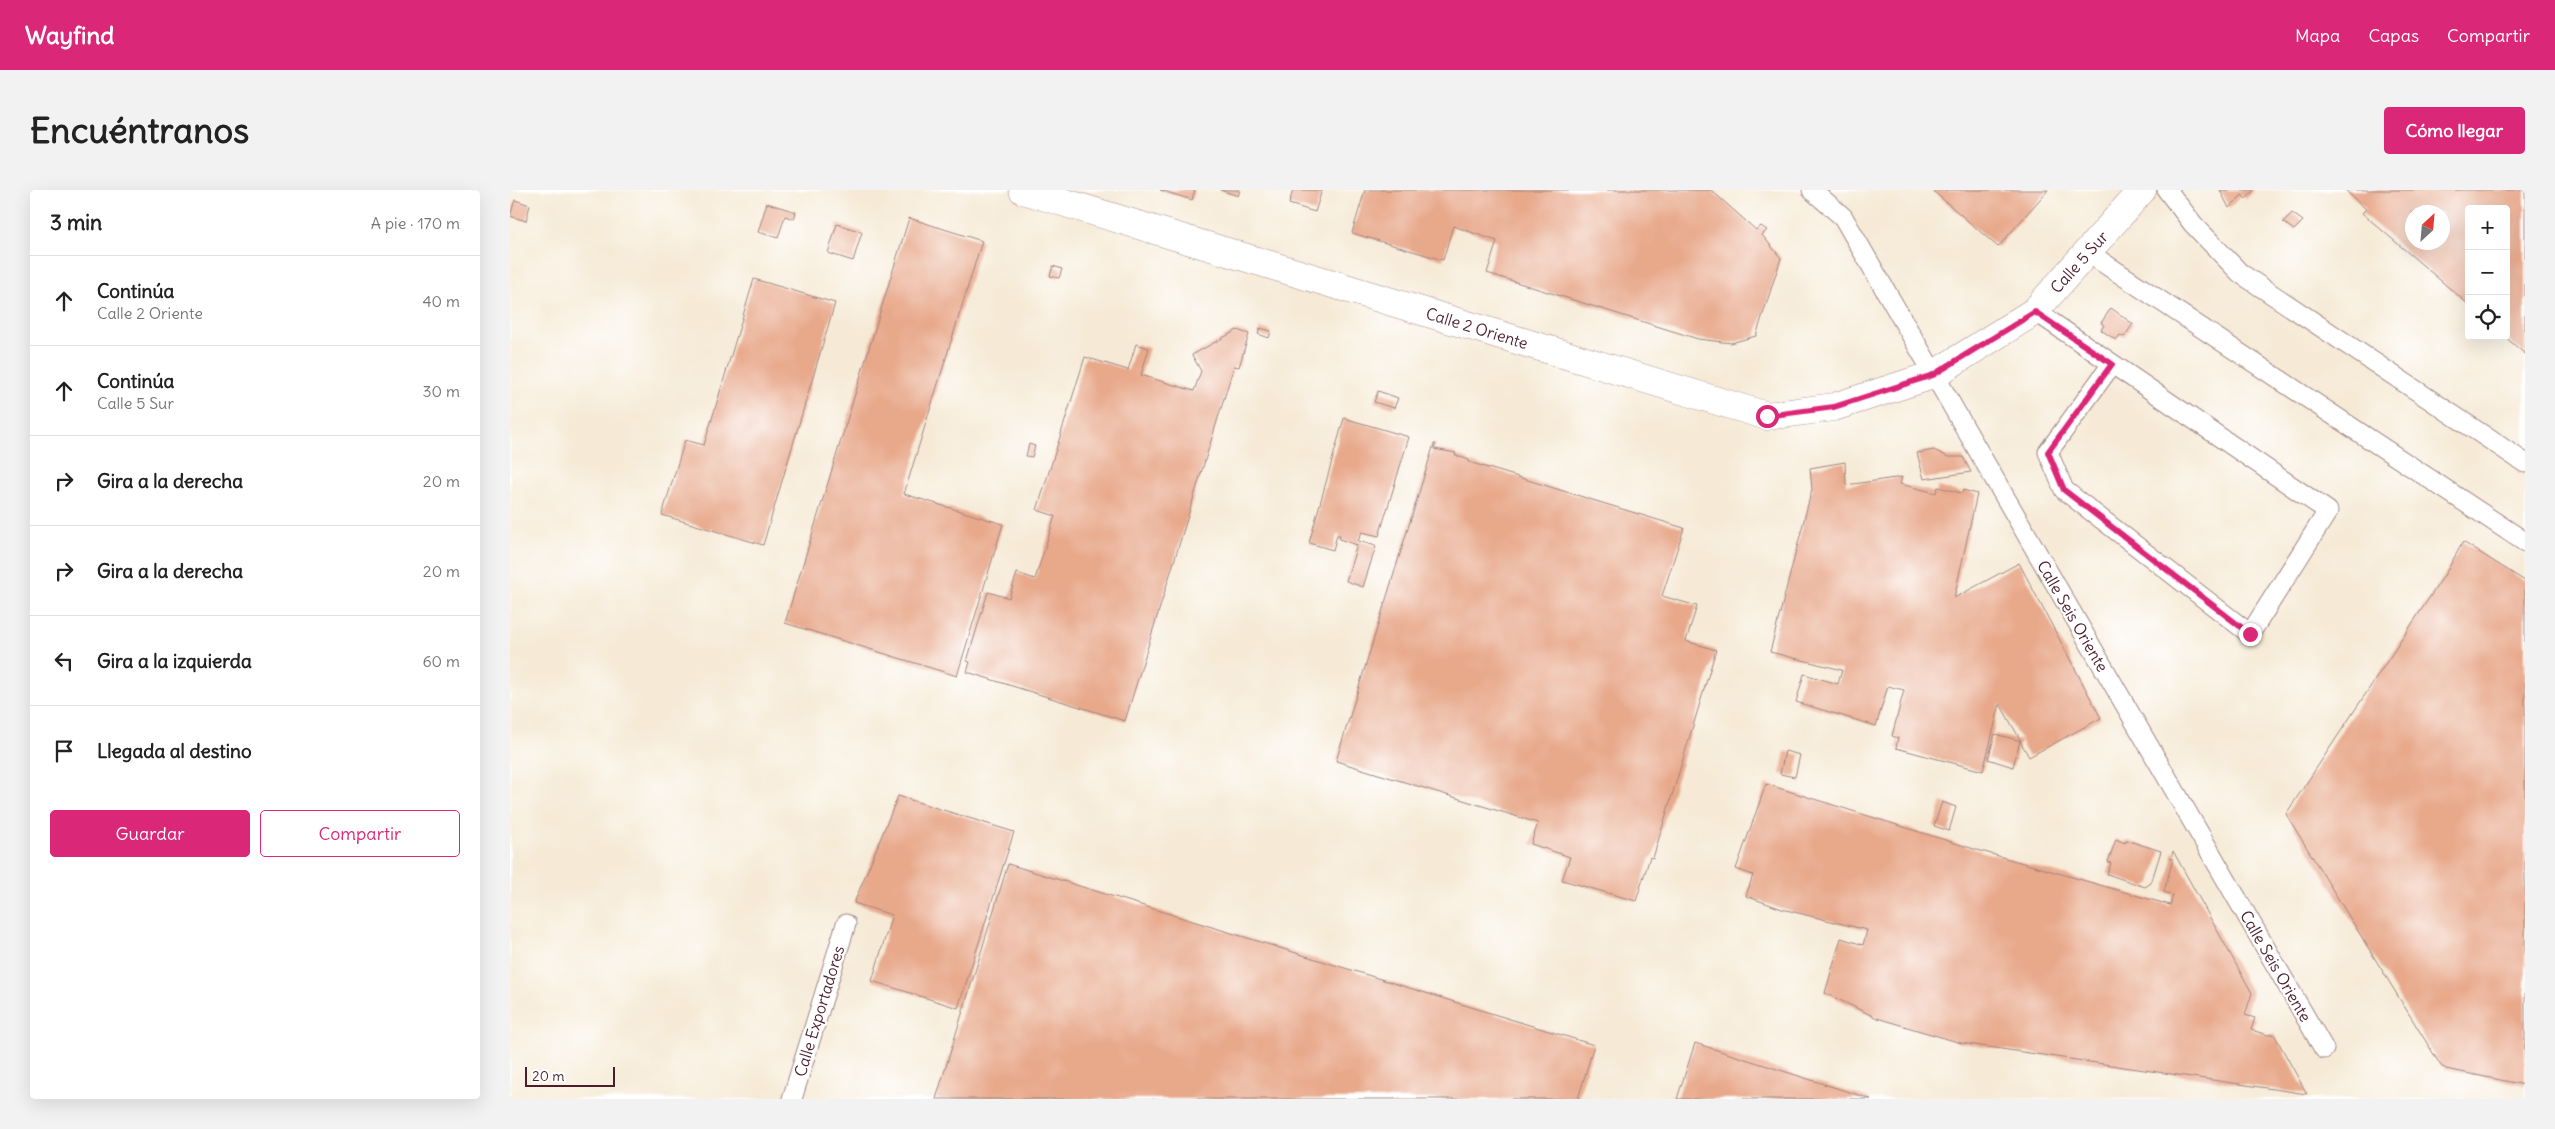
<!DOCTYPE html>
<html lang="es">
<head>
<meta charset="utf-8">
<style>
  body { margin:0; font-family:Delius,sans-serif; background:#f2f2f2; color:#222 }
  .controls { position:absolute; right:15px; top:15px; display:grid; overflow:hidden; border-radius:5px; box-shadow:0 5px 20px #0002 }
  .controls button { width:45px; height:45px; display:grid; place-items:center; padding:0; border:0; border-bottom:1px solid #e0e0e0; background:#fff; color:#222; font:25px sans-serif }
  .compass { position:absolute; left:1895px; top:15px; width:45px; height:45px; border-radius:50%; background:#fff; box-shadow:0 5px 20px #0002; rotate:26deg }
  .scale { position:absolute; left:15px; bottom:12px; width:90px; box-sizing:border-box; padding-left:5px; border:2px solid #4a1f2b; border-top:0; font-size:14px; line-height:18px; white-space:nowrap; color:#4a1f2b; -webkit-text-stroke:4px #fff; paint-order:stroke }
  .stop { position:absolute; width:15px; height:15px; margin:-11px; border:4px solid #db2777; border-radius:50%; background:#fff }
  .stop.end { background:#db2777; border-color:#fff; box-shadow:0 1px 5px #0008 }
  .list { margin:0; padding:0; list-style:none }
  h2 { display:flex; justify-content:space-between; align-items:center; height:65px; margin:0; padding:0 20px; font-size:21px }
  h2 small { font-size:16px; font-weight:400; color:#767676 }
  .list li { display:grid; grid-template-columns:32px 1fr auto; gap:15px; align-items:center; box-sizing:border-box; height:90px; padding:0 20px; border-top:1px solid #e0e0e0 }
  .list b { display:block; font-size:19px; white-space:nowrap }
  .list p { margin:0; font-size:16px; white-space:nowrap; color:#767676 }
  .list em { font-size:16px; font-style:normal; color:#767676 }
  .actions { display:flex; gap:10px; padding:15px 20px }
  .actions a { flex:1; padding:11px 0; border:1px solid #db2777; border-radius:5px; text-align:center; font-size:18px; color:#db2777 }
  .actions .main { background:#db2777; color:#fff }
  .icon { flex:none; width:28px; height:28px; fill:none; stroke:currentColor; stroke-width:2; stroke-linecap:round; stroke-linejoin:round }
  .map { position:relative; flex:none; width:2015px; height:909px; overflow:hidden; border-radius:5px }
  header { display:flex; align-items:center; gap:30px; box-sizing:border-box; height:70px; padding:0 25px; background:#db2777; color:#fff }
  header strong { font-size:24px }
  nav { display:flex; gap:28px; margin-inline-start:auto; font-size:18px }
  .intro { display:flex; align-items:center; justify-content:space-between; box-sizing:border-box; height:120px; padding:0 30px }
  h1 { margin:0; font-size:35px }
  .button { padding:12px 22px; border-radius:5px; background:#db2777; color:#fff; font-size:18px; font-weight:700 }
  main { display:flex; gap:30px; padding:0 30px }
  aside { flex:1; background:#fff; border-radius:5px; box-shadow:0 5px 20px #0002 }
  .map>svg:first-child { display:block }
  .building { fill:#e8a98b; fill-rule:evenodd }
  .lines { fill:none; stroke-linecap:round; stroke-linejoin:round }
  .service-casing { stroke:#a08480; stroke-width:21 }
  .tertiary-casing { stroke:#a08480; stroke-width:29 }
  .service { stroke:#fff; stroke-width:19 }
  .tertiary { stroke:#fff; stroke-width:28 }
  .route { stroke:#db2777; stroke-width:6 }
  .labels { text-anchor:middle; dominant-baseline:central; stroke-width:4.5; stroke-linejoin:round; paint-order:stroke }
  .street-label { font-size:16px; fill:#4a1f2b; stroke:#fff }
</style>
</head>
<body>
<header>
<strong>Wayfind</strong>
<nav><a>Mapa</a><a>Capas</a><a>Compartir</a></nav>
</header>
<div class="intro"><h1>Encuéntranos</h1><a class="button">Cómo llegar</a></div>
<main>
<aside>
<h2>3 min<small>A pie · 170 m</small></h2>
<ul class="list">
<li><svg class="icon" aria-label="ahead" viewBox="0 0 24 24"><path d="M12 20V5M6 11l6-6 6 6"/></svg><div><b>Continúa</b><p>Calle 2 Oriente</p></div><em>40 m</em></li>
<li><svg class="icon" aria-label="ahead" viewBox="0 0 24 24"><path d="M12 20V5M6 11l6-6 6 6"/></svg><div><b>Continúa</b><p>Calle 5 Sur</p></div><em>30 m</em></li>
<li><svg class="icon" aria-label="right" viewBox="0 0 24 24"><path d="M7 20v-9h11M14 6l5 5-5 5"/></svg><div><b>Gira a la derecha</b></div><em>20 m</em></li>
<li><svg class="icon" aria-label="right" viewBox="0 0 24 24"><path d="M7 20v-9h11M14 6l5 5-5 5"/></svg><div><b>Gira a la derecha</b></div><em>20 m</em></li>
<li><svg class="icon" aria-label="left" viewBox="0 0 24 24"><path d="M17 20v-9H6M10 6l-5 5 5 5"/></svg><div><b>Gira a la izquierda</b></div><em>60 m</em></li>
<li><svg class="icon" aria-label="arrive" viewBox="0 0 24 24"><path d="M6 21V4h12l-3 4 3 4H6"/></svg><div><b>Llegada al destino</b></div></li>
</ul>
<div class="actions"><a class="main">Guardar</a><a>Compartir</a></div>
</aside>
<div class="map">
<svg width="2015" height="909" viewBox="0 0 2015 909">
  <rect width="100%" height="100%" fill="#fff"/>
  <filter id="ink" filterUnits="userSpaceOnUse"><feTurbulence type="fractalNoise" baseFrequency=".02" numOctaves="2"/><feDisplacementMap in="SourceGraphic" scale="10" xChannelSelector="R" yChannelSelector="G"/><feConvolveMatrix kernelMatrix="1 2 1 2 8 2 1 2 1" color-interpolation-filters="sRGB"/></filter>
  <filter id="wash" filterUnits="userSpaceOnUse"><feTurbulence type="fractalNoise" baseFrequency=".0096" numOctaves="4" result="noise"/><feDisplacementMap in="SourceGraphic" scale="20" xChannelSelector="R" yChannelSelector="G"/><feGaussianBlur stdDeviation="1.12" result="paint"/><feColorMatrix in="noise" values="0 0 0 0 0 0 0 0 0 0 0 0 0 0 0 0 0 1.4 0 .05"/><feComposite in="paint" operator="in"/></filter>
  <g filter="url(#wash)">
    <rect width="100%" height="100%" fill="#f6ead6"/>
    <g id="blocks">
      <path class="building" d="M650 0H685L682 10Z
        M710 0H730L728 6Z
        M783 0H812L805 22 779 14Z
        M855 0H1201L1246 40 1251 36 1257 40 1252 45 1271 68 1246 146 1221 153 1188 149 977 83 987 51 943 36 933 70 842 43Z
        M1422 0H1538L1488 57Z
        M1710 0H1744L1736 9 1732 5 1719 18Z
        M1835 0H2015V164L1994 146H1996V19H1959V115L1852 23 1856 19ZM1902 22H1932V52H1902Z
        M5 10 20 15 16 31 0 26Z
        M257 13 286 22 284 29 275 26 268 48 248 42Z
        M1782 23 1793 31 1784 40 1773 32Z
        M399 28 472 51 394 304 493 334 447 486 275 433Z
        M327 34 352 42 343 71 318 63Z
        M543 76 552 79 549 88 540 86Z
        M244 89 325 113 253 355 152 325 175 250 194 255Z
        M1601 118 1623 134 1614 147 1610 145 1606 150 1591 140 1594 135 1591 133Z
        M750 138 761 141 759 148 748 144Z
        M727 140 739 144 729 177 724 176 615 531 457 482 460 472 457 471 478 402 499 408 507 383 525 389 545 326 527 320 575 167 618 180 626 154 639 158 631 185 684 201 691 181 682 165Z
        M868 201 888 208 884 218 864 212Z
        M834 228 899 247 869 346 852 342 848 351 866 356 853 397 836 391 847 355 829 349 830 345H827L823 360 799 353Z
        M519 254 525 256 522 267 516 266Z
        M924 254H926L924 259 946 263 945 265 959 270V272L1174 338 1152 406 1187 416 1176 451 1206 460 1143 668 1140 667 1126 711 1052 690 1060 667 1021 654 1028 633 826 571Z
        M1424 260 1438 267H1453L1461 282 1414 289 1407 263Z
        M1335 272 1336 295 1392 287 1390 294 1426 303 1428 297 1452 303 1453 300 1467 304 1444 408 1509 373 1591 528 1519 567 1510 551 1503 577 1478 569 1485 544 1511 551 1490 514 1473 581 1386 558 1388 548 1382 546 1394 500 1378 496 1366 536 1286 512 1294 484 1328 494 1332 480 1260 462 1302 299 1300 278Z
        M1953 352 2015 391V895L1936 879 1931 876 1776 624 1935 384Z
        M1275 561 1290 565 1285 587 1270 584Z
        M1256 594 1464 659 1660 715 1663 705 1654 702 1663 669H1661L1663 661 1742 803 1735 825 1745 828 1741 840 1758 845 1764 844 1797 904 1451 853 1367 828 1315 803 1331 748 1353 755 1357 740 1272 719 1236 706 1243 685 1226 679Z
        M388 606 504 642 448 818 362 791 382 725 344 713Z
        M1432 612 1446 617 1439 641 1424 636Z
        M1606 649 1615 653 1616 650 1651 661 1641 693 1635 697 1597 684 1601 673 1598 672Z
        M498 674 1084 855 1068 909H426Z
        M1185 853 1361 909H1167Z"/>
    </g>
  </g>
  <g filter="url(#ink)">
    <use href="#blocks" fill-opacity="0" stroke="#a08480" stroke-width="1"/>
    <g class="lines">
      <g class="service-casing">
        <path id="service" d="M1302 0 1333 27 1814 859
          M1657 0 1683 34 1730 83 2015 273
          M1577 62 2015 352
          M1525 121 1818 321 1740 444 1554 300 1538 262 1602 174
          M282 909 336 734"/>
      </g>
      <g class="tertiary-casing">
        <path id="tertiary" d="M513 0 1257 226 1324 217 1423 185 1525 121 1632 0"/>
      </g>
      <use href="#service" class="service"/>
      <use href="#tertiary" class="tertiary"/>
    </g>
  </g>
  <g class="lines" filter="url(#ink)">
    <path class="route" d="M1257 226 1324 217 1423 185 1525 122 1602 174 1538 262 1554 300 1740 444"/>
  </g>
  <g class="labels">
    <g class="street-label">
      <text transform="translate(1569 72) rotate(-48)">Calle 5 Sur</text>
      <text transform="translate(967 138) rotate(17)">Calle 2 Oriente</text>
      <text transform="translate(1563 426) rotate(60)">Calle Seis Oriente</text>
      <text transform="translate(1766 776) rotate(60)">Calle Seis Oriente</text>
      <text transform="translate(309 821) rotate(-73)">Calle Exportadores</text>
    </g>
  </g>
</svg>
<div class="controls">
<button>+</button>
<button>−</button>
<button><svg class="icon" aria-label="locate" viewBox="0 0 24 24"><circle cx="12" cy="12" r="6"/><path d="M12 2v4M12 18v4M2 12h4M18 12h4"/></svg></button>
</div>
<svg class="compass" viewBox="-18 -18 36 36"><path d="M0-13l5 13h-10z" fill="#e53935"/><path d="M0 13l5-13h-10z" fill="#767676"/></svg>
<div class="scale">20 m</div>
<div class="stop" style="left:1257px;top:226px"></div>
<div class="stop end" style="left:1740px;top:444px"></div>
</div>
</main>
</body>
</html>
